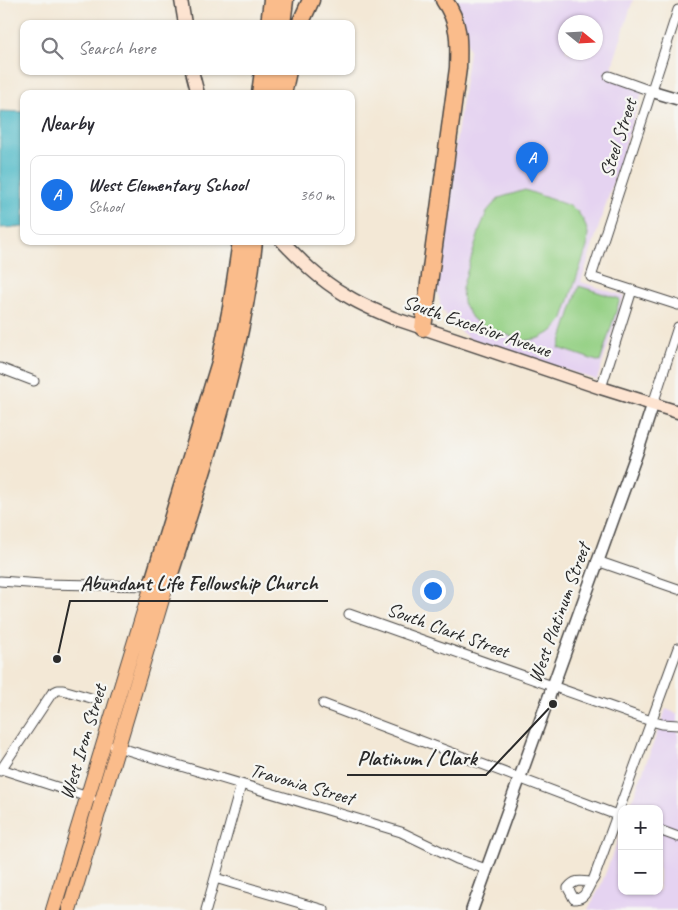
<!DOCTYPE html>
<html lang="en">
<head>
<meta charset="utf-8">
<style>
  body { margin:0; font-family:Caveat,sans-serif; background:#f2f2f3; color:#2b2b33 }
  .controls { position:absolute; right:15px; bottom:15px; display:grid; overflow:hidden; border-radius:10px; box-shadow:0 1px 4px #0004 }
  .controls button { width:45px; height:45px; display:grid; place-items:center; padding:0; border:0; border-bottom:1px solid #e1e1e2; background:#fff; color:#2b2b33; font:25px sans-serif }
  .compass { position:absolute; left:558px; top:15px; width:45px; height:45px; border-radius:50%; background:#fff; box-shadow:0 1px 4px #0004; rotate:108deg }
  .you { position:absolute; left:432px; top:590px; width:18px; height:18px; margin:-12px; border:4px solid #fff; border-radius:50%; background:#1a73e8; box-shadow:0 0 0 8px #1a73e833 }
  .badge { display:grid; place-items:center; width:32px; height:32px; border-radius:50%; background:#1a73e8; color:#fff; font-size:16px; font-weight:700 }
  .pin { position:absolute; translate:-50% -41px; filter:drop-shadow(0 1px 2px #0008) }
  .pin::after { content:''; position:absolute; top:26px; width:18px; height:15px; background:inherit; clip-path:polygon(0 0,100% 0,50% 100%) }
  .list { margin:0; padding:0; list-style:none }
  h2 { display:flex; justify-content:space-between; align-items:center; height:65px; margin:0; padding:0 20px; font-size:21px }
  h2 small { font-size:16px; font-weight:400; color:#7c7c81 }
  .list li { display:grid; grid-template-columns:32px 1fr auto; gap:15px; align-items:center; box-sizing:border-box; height:80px; margin:0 10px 10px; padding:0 10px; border:1px solid #e1e1e2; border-radius:10px }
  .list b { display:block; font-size:19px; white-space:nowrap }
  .list p { margin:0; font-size:16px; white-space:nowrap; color:#7c7c81 }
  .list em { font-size:16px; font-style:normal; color:#7c7c81 }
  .icon { flex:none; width:28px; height:28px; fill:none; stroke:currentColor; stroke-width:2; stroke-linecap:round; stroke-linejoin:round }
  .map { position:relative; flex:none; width:678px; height:910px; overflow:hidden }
  .search { position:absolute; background:#fff; box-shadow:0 1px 4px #0004; left:20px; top:20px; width:335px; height:55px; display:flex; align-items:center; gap:12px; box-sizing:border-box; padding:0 18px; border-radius:10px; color:#7c7c81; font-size:19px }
  .panel { position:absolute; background:#fff; box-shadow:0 1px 4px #0004; left:20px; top:90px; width:335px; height:155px; border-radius:10px }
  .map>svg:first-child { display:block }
  .built { fill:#e5d3f1; fill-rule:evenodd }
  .green { fill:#94d084; stroke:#607e58 }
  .water { fill:#4bb8c6; stroke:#3b7278 }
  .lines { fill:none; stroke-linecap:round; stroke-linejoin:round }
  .minor-casing { stroke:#494745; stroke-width:11 }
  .tertiary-casing { stroke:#494745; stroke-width:14 }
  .secondary-casing { stroke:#494745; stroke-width:15 }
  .primary-casing { stroke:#494745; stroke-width:16 }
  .motorway-casing { stroke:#494745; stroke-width:19 }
  .minor { stroke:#fff; stroke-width:9 }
  .tertiary { stroke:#fff; stroke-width:11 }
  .secondary { stroke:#fde4d1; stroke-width:12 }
  .primary { stroke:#fabc8b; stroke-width:14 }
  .motorway { stroke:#fabc8b; stroke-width:16 }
  .labels { text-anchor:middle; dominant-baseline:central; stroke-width:4.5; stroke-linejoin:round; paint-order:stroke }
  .street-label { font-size:20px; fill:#2b2b2b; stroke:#f6f6f2 }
  .leader { fill:none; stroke:#2b2b2b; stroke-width:2 }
  .callout-dot { fill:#2b2b2b; stroke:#f6f6f2; stroke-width:2 }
  .callout-label { font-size:21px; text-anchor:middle; font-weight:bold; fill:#2b2b2b; stroke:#f6f6f2; stroke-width:4.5; stroke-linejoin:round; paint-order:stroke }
</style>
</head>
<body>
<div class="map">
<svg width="678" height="910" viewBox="0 0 678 910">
  <rect width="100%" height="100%" fill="#f6f6f2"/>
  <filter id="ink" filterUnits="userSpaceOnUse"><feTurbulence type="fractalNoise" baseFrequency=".02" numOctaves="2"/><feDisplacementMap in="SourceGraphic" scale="10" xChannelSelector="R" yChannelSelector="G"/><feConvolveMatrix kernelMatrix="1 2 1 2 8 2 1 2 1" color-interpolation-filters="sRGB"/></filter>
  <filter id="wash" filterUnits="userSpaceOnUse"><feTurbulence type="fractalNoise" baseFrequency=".0096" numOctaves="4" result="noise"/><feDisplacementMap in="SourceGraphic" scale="20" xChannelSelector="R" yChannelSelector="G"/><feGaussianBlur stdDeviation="1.12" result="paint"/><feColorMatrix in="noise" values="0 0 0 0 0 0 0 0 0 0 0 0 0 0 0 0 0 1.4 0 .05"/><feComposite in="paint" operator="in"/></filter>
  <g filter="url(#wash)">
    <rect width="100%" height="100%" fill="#f3e8d6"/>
    <path class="built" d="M454 0H633L613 64V71L618 74 645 83 581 282 624 296 597 380 470 339 453 325 441 308 436 283 469 51 463 20ZM566 22H596V52H566Z
      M666 709 678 714V910H588L601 885 622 829V891H659V809H629Z"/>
    <path class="green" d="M525 190 570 206 577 211 584 221 588 233 587 247 562 321 553 331 540 338 524 341 480 325 472 318 463 303 462 288 481 226 488 210 499 198Z
      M579 286 620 299 600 362 559 348Z"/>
    <path class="water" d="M0 111 24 112V227L0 228Z"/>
  </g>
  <g filter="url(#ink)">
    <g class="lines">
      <g class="minor-casing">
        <path id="minor" d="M678 10 591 277 678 305
          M609 76 651 91
          M0 368 34 381
          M601 388 632 290
          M653 404 678 327
          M597 561 678 589
          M0 581 41 584 155 586
          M349 614 651 721 662 724 678 725
          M323 704 622 817
          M114 746 401 832 457 859 486 869
          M1 769 91 798
          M0 771 52 693 58 690H63L98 700
          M659 830 678 837
          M215 878 324 910
          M591 882C581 881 575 879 568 888L574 899C587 899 587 887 594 878L678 648
          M206 910 241 785"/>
      </g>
      <g class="tertiary-casing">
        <path id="tertiary" d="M651 91 678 99
          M472 910 638 450 653 404"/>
      </g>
      <g class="secondary-casing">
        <path id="secondary" d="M181 0 185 24
          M192 71 198 94
          M282 241C301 261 320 280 344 294 359 304 376 311 393 318L601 388 678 412"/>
      </g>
      <g class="primary-casing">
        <path id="primary" d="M53 910 152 585
          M69 910 166 586"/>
      </g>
      <g class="motorway-casing">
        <path id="motorway" d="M269 24 272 0
          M282 24 285 0
          M300 24 311 0
          M260 94 263 71
          M273 94 276 71
          M283 94 288 71
          M423 328 458 68C459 41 460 23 444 0
          M152 585 220 362 231 308 241 241
          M166 586C202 473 242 360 254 241"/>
      </g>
      <use href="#minor" class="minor"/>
      <use href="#tertiary" class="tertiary"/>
      <use href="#secondary" class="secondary"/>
      <use href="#primary" class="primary"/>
      <use href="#motorway" class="motorway"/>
    </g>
  </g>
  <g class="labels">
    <g class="street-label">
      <text transform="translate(618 138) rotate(-72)">Steel Street</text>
      <text transform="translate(477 326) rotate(19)">South Excelsior Avenue</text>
      <text transform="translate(559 613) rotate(-70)">West Platinum Street</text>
      <text transform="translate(448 630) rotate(20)">South Clark Street</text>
      <text transform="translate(83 742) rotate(-73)">West Iron Street</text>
      <text transform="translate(302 784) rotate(16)">Travonia Street</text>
    </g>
  </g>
  <path class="leader" d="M57 659L70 601H328M553 704L486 775H347"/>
  <g class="callout-dot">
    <circle cx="57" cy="659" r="5"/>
    <circle cx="553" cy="704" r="5"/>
  </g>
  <g class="callout-label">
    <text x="199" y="590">Abundant Life Fellowship Church</text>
    <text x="417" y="765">Platinum / Clark</text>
  </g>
</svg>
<div class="controls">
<button>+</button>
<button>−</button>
</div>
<svg class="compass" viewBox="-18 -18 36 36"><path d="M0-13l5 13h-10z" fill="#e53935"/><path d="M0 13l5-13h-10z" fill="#7c7c81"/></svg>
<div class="you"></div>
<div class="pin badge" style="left:532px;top:183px">A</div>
<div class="search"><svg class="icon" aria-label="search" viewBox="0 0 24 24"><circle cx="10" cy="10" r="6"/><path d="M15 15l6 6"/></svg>Search here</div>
<section class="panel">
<h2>Nearby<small></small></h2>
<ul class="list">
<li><span class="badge">A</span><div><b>West Elementary School</b><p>School</p></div><em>360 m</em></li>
</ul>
</section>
</div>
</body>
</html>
